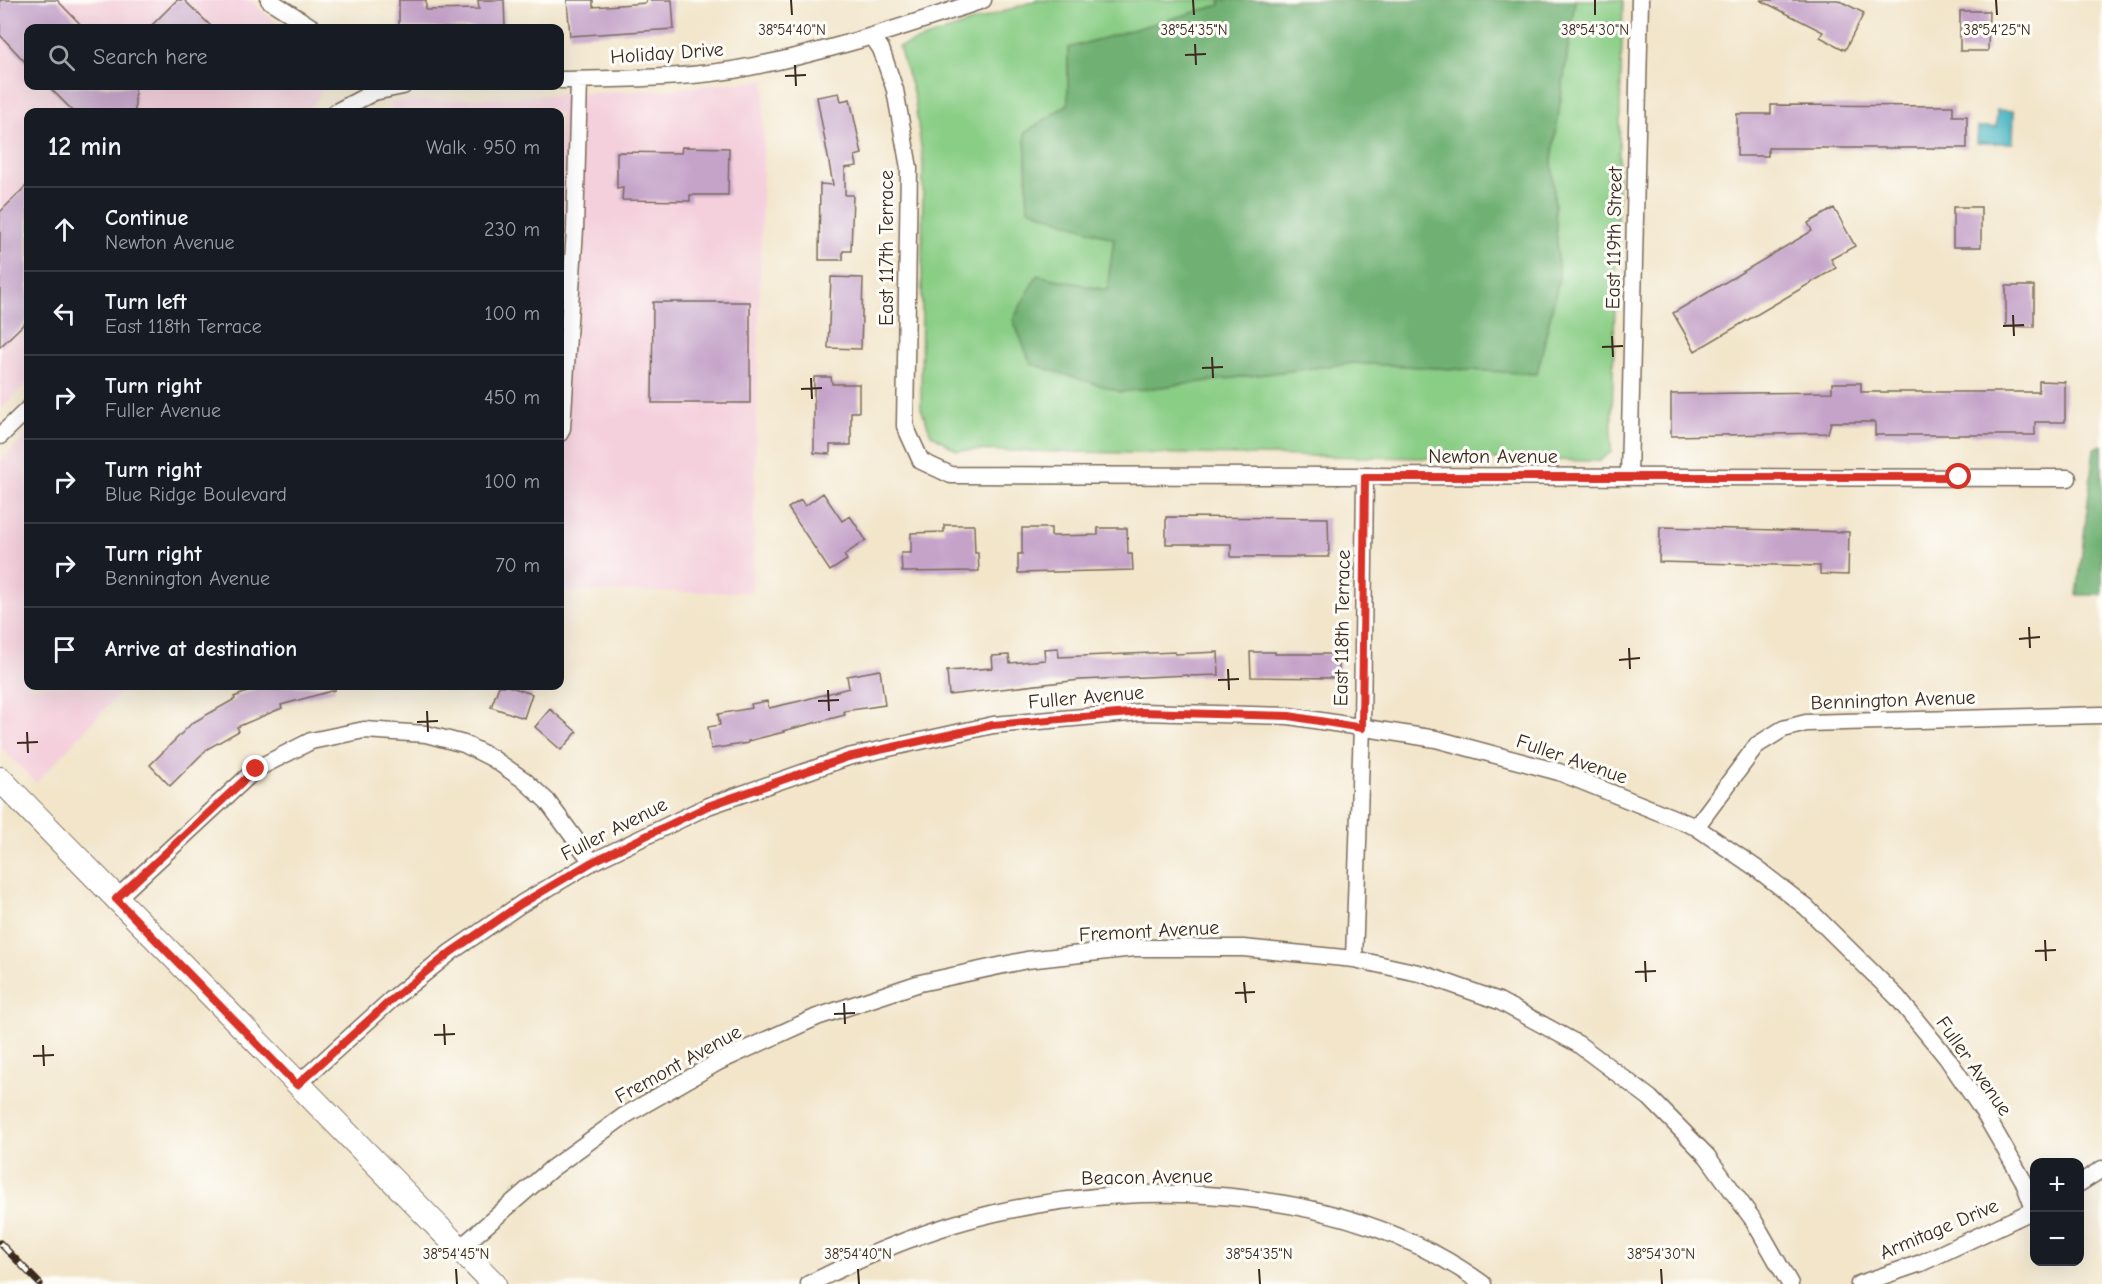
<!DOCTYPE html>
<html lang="en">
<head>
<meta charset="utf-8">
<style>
  body { margin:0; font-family:"Comic Neue",sans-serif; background:#20242c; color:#f1f3f6 }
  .controls { position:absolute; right:18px; bottom:18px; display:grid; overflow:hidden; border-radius:12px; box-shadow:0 6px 24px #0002 }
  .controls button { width:54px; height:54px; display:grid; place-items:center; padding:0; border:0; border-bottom:2px solid #363941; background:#171b24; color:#f1f3f6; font:30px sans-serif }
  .stop { position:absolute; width:18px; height:18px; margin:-14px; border:4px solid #d93025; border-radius:50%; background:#fff }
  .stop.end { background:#d93025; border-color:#fff; box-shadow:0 2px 6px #0008 }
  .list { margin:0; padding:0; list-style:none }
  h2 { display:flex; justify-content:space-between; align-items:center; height:78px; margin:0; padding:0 24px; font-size:26px }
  h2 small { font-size:20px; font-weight:400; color:#9ea1a6 }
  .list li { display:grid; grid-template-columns:39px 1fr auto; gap:18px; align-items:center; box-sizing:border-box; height:84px; padding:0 24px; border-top:2px solid #363941 }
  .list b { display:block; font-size:22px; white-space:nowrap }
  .list p { margin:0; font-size:20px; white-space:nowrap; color:#9ea1a6 }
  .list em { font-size:20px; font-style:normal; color:#9ea1a6 }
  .icon { flex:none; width:33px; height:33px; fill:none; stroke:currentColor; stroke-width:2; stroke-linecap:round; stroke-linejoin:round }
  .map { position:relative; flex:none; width:2102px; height:1284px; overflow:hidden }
  .search { position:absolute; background:#171b24; box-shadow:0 6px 24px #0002; left:24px; top:24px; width:540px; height:66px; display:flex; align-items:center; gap:15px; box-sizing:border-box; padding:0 21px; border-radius:12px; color:#9ea1a6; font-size:22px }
  .panel { position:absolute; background:#171b24; box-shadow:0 6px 24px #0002; left:24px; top:108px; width:540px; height:582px; border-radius:12px }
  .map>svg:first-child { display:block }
  .built { fill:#f4cfdc }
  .green { fill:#8ace86; stroke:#627c52; stroke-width:1.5 }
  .forest { fill:#6fb173; stroke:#556e48; stroke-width:1.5 }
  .water { fill:#47b5c2; stroke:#417070; stroke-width:1.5 }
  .building { fill:#c5a3c9 }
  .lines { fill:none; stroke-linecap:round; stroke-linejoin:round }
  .minor-casing { stroke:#7b6b5a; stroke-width:19 }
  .secondary-casing { stroke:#7b6b5a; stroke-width:26 }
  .minor { stroke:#fff; stroke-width:16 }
  .secondary { stroke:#fff; stroke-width:24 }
  .rail-casing { stroke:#3b2a1e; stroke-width:7 }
  .rail { stroke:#fdfcf7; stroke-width:4.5; stroke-dasharray:14; stroke-linecap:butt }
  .route { stroke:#d93025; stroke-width:8 }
  .ticks { fill:none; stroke:#3b2a1e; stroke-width:2 }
  .labels { text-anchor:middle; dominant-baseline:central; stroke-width:6; stroke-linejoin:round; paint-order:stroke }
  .street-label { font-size:20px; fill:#3b2a1e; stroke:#fdfcf7 }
  .ticks-label { font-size:15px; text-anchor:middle; fill:#3b2a1e; stroke:#fdfcf7; stroke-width:6; stroke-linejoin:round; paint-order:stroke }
</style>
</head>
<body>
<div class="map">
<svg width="2102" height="1284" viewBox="0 0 2102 1284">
  <rect width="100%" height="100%" fill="#fdfcf7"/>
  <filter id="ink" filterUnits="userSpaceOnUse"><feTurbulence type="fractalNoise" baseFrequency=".0167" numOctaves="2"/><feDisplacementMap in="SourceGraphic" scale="12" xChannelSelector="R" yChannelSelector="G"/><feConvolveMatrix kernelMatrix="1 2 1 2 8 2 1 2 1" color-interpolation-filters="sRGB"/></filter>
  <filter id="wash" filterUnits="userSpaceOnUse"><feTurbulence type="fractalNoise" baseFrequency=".008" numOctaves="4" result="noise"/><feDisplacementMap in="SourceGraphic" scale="24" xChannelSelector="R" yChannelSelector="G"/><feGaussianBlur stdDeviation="1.35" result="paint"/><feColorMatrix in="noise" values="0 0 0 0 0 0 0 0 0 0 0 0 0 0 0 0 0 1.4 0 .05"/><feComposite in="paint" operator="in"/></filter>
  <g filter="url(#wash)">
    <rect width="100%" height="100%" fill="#f2e5ca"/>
    <path class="built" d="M0 0H250L282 28H28V86H322L318 98 305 112H28V382L0 410Z
      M765 80 752 592H560V112H391V102L661 90Z
      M28 433V686H126L36 783 0 746V462Z"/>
    <path class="green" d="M1037 0H1221L1220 5 1068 48V104L1025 133 1028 209 1114 238 1107 291 1121 392 1353 363 1537 374 1559 278 1552 160 1575 0H1623L1611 452 1599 461 956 450 931 434 921 408 923 162 914 95 899 47Z"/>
    <path class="forest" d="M1221 0H1575L1552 160 1559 278 1537 374 1353 363 1121 392 1031 364 1013 320 1037 275 1107 290 1114 239 1028 209 1025 133 1068 104V48L1220 5Z
      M2102 445V595H2077L2094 449Z"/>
    <path class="water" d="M1997 110 2014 111 2013 143H1977L1978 127H1996Z"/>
    <g id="blocks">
      <path class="building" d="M0 0H57L84 28H28V65L0 35Z
        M177 0H184L213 28H149Z
        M399 0H426V10L479 9 478 0H504L505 28H399Z
        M567 0H593V7L646 3V0H672L674 29 570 36Z
        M1760 0H1838L1864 13 1845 50 1820 37 1823 32Z
        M1960 11H1989L1988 51H1960Z
        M48 86H135V112H74Z
        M839 93 841 101 850 99 862 154 855 156 857 166 845 168V195H853L851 251H843V260H819L820 184 833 185 817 97Z
        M1771 105 1953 106V116H1967V148H1768V156H1737V114H1771Z
        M682 147 729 148 728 195H690V201L622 200 623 187 617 188V152L681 153Z
        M28 184V320L0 347V212Z
        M1953 207H1981V247H1953Z
        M1834 208 1855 246 1831 259 1836 268 1695 351 1673 313 1812 231 1808 223Z
        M831 277 863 278 861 349 828 348Z
        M2006 286H2034V327L2006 326Z
        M653 302H750V403H652Z
        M814 377H831L832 384H859V412H851V445H830V454L814 453Z
        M2039 381 2065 382V422H2035V435H1875V422H1831L1828 433 1671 436V394L1832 392V383H1861V392H2039Z
        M823 493 842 521 850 516 866 540 844 555 847 560 830 571 788 508 801 500 805 506Z
        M1166 517 1328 518 1329 557H1231V544H1166Z
        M944 525H974L975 553H978L979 571 902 572 901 553H911V533L944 532Z
        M1660 527 1849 532 1848 575 1820 574V566L1659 562Z
        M1022 528H1051V536L1098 535V528H1127L1128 554H1132L1133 570 1018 573V554H1022Z
        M1058 648 1059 657 1175 652V654L1218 652 1219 675 1188 676V675L1080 680 949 695 947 671 993 668 992 656 1009 655 1010 663 1045 660 1044 649Z
        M1250 652H1275V654H1339V678L1251 677Z
        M880 670 885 705 844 711 845 715 783 731 784 732 748 741V743L711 749 708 727 720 725 718 714 752 708 751 704 767 701 769 708 800 701 849 688 847 676Z
        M262 686H335V690L281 705 282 708 237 727 239 731 207 749 170 786 150 765 192 723 235 699 234 697Z
        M499 686H508L532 694 524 718 491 707Z
        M550 709 577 732 561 750 535 727Z"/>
    </g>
  </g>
  <g filter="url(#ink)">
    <use href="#blocks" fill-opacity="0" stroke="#7b6b5a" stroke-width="1.5"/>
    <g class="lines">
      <g class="minor-casing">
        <path id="minor" d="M269 0 313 28
          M873 37 881 49 895 90 909 168 905 426 921 461 951 475 2068 478
          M560 80C617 79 675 79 733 70 819 55 900 28 983 0
          M336 112 374 92 403 86
          M560 433 562 428 575 229 579 80
          M0 436 28 409
          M1629 477 1640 0
          M1696 827 1757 745 1783 729 1806 723 2102 715
          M116 899 256 769 311 741 364 730 426 734 464 744 492 758 524 780 547 801 592 862
          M1354 959 1362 727 1365 477
          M297 1085 391 1000 451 952 521 904 592 862 708 806 848 757 993 725 1141 712 1289 716 1436 739 1559 772 1696 827 1756 868 1806 907 1897 997 1947 1058 1983 1111 2023 1180 2034 1209
          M2080 1183 2102 1169
          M459 1249 551 1169 624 1116 718 1062 817 1017 920 983 1027 960 1134 948H1243L1354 959 1423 974 1499 1001 1578 1044 1650 1098 1707 1156 1754 1221 1790 1284
          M809 1284C868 1254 930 1228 995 1213 1151 1177 1349 1187 1483 1284
          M1859 1284 1921 1263 2034 1210"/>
      </g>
      <g class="secondary-casing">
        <path id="secondary" d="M0 779 494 1284"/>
      </g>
      <use href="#minor" class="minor"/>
      <use href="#secondary" class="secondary"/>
      <g class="rail-casing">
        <path id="rail" d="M0 1243 40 1284"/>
      </g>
      <use href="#rail" class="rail"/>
    </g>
  </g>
  <g class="lines" filter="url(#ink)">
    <path class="route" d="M256 769 116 899 297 1085 391 1000 451 952 521 904 592 862 708 806 848 757 993 725 1141 712 1289 716 1362 728 1365 477H1959"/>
  </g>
  <path class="ticks" d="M791 0 792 15M1193 0 1194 15M1595 0V15M1996 0 1997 15M1195 44 1196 65M1185 55 1206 54M795 65 796 86M785 76 806 75M2013 315 2014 336M2003 326 2024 325M1612 336 1613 357M1602 347 1623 346M1212 357 1213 378M1202 368 1223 367M811 378 812 399M801 389 822 388M2029 627 2030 648M2019 639 2040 637M1629 648 1630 669M1619 660 1640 658M1228 669 1229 690M1218 680 1239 679M828 690 829 711M818 701 839 700M427 711 428 732M417 722 438 721M27 732 28 753M17 743 38 742M2045 940 2046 961M2035 951 2056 950M1645 961 1646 982M1635 972 1656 971M1244 982 1246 1003M1235 993 1255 992M844 1003 845 1024M834 1014 855 1013M444 1024 445 1045M434 1035 455 1034M43 1045 44 1066M33 1056 54 1055M456 1269 457 1284M858 1269 859 1284M1259 1269 1260 1284M1661 1269 1662 1284"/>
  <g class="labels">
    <g class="street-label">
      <text transform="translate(667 53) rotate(-4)">Holiday Drive</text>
      <text transform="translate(1614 238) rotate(-89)">East 119th Street</text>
      <text transform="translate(886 248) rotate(-90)">East 117th Terrace</text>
      <text x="1493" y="456">Newton Avenue</text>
      <text transform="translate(1342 628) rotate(-89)">East 118th Terrace</text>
      <text transform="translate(1086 697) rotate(-5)">Fuller Avenue</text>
      <text transform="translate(1893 700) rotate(-2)">Bennington Avenue</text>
      <text transform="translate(1572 759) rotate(19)">Fuller Avenue</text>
      <text transform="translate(614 829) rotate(-27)">Fuller Avenue</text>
      <text transform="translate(1149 931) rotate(-3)">Fremont Avenue</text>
      <text transform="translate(678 1064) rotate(-29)">Fremont Avenue</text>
      <text transform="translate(1974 1066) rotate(55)">Fuller Avenue</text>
      <text transform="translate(1147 1177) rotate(-1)">Beacon Avenue</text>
      <text transform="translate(1939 1229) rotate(-23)">Armitage Drive</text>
    </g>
  </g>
  <g class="ticks-label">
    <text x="792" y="35">38°54'40"N</text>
    <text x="1194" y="35">38°54'35"N</text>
    <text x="1595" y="35">38°54'30"N</text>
    <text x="1997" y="35">38°54'25"N</text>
    <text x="456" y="1259">38°54'45"N</text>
    <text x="858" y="1259">38°54'40"N</text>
    <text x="1259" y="1259">38°54'35"N</text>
    <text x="1661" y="1259">38°54'30"N</text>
  </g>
</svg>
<div class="controls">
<button>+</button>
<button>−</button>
</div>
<div class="stop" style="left:1959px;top:477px"></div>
<div class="stop end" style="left:256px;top:769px"></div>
<div class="search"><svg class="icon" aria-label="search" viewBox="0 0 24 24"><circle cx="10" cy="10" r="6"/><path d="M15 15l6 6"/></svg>Search here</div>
<section class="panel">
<h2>12 min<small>Walk · 950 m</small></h2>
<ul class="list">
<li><svg class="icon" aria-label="ahead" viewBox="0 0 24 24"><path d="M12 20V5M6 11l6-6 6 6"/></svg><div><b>Continue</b><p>Newton Avenue</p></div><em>230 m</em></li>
<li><svg class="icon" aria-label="left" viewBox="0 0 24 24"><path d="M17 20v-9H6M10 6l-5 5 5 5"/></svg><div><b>Turn left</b><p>East 118th Terrace</p></div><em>100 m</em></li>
<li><svg class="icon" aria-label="right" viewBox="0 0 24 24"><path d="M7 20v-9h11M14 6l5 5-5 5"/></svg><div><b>Turn right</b><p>Fuller Avenue</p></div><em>450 m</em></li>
<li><svg class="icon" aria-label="right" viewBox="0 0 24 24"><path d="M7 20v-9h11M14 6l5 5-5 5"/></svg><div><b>Turn right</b><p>Blue Ridge Boulevard</p></div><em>100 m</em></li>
<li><svg class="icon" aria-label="right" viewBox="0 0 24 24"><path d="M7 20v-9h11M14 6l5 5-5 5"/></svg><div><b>Turn right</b><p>Bennington Avenue</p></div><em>70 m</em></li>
<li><svg class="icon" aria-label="arrive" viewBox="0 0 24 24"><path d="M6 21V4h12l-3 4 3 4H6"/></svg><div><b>Arrive at destination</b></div></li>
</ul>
</section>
</div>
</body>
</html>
